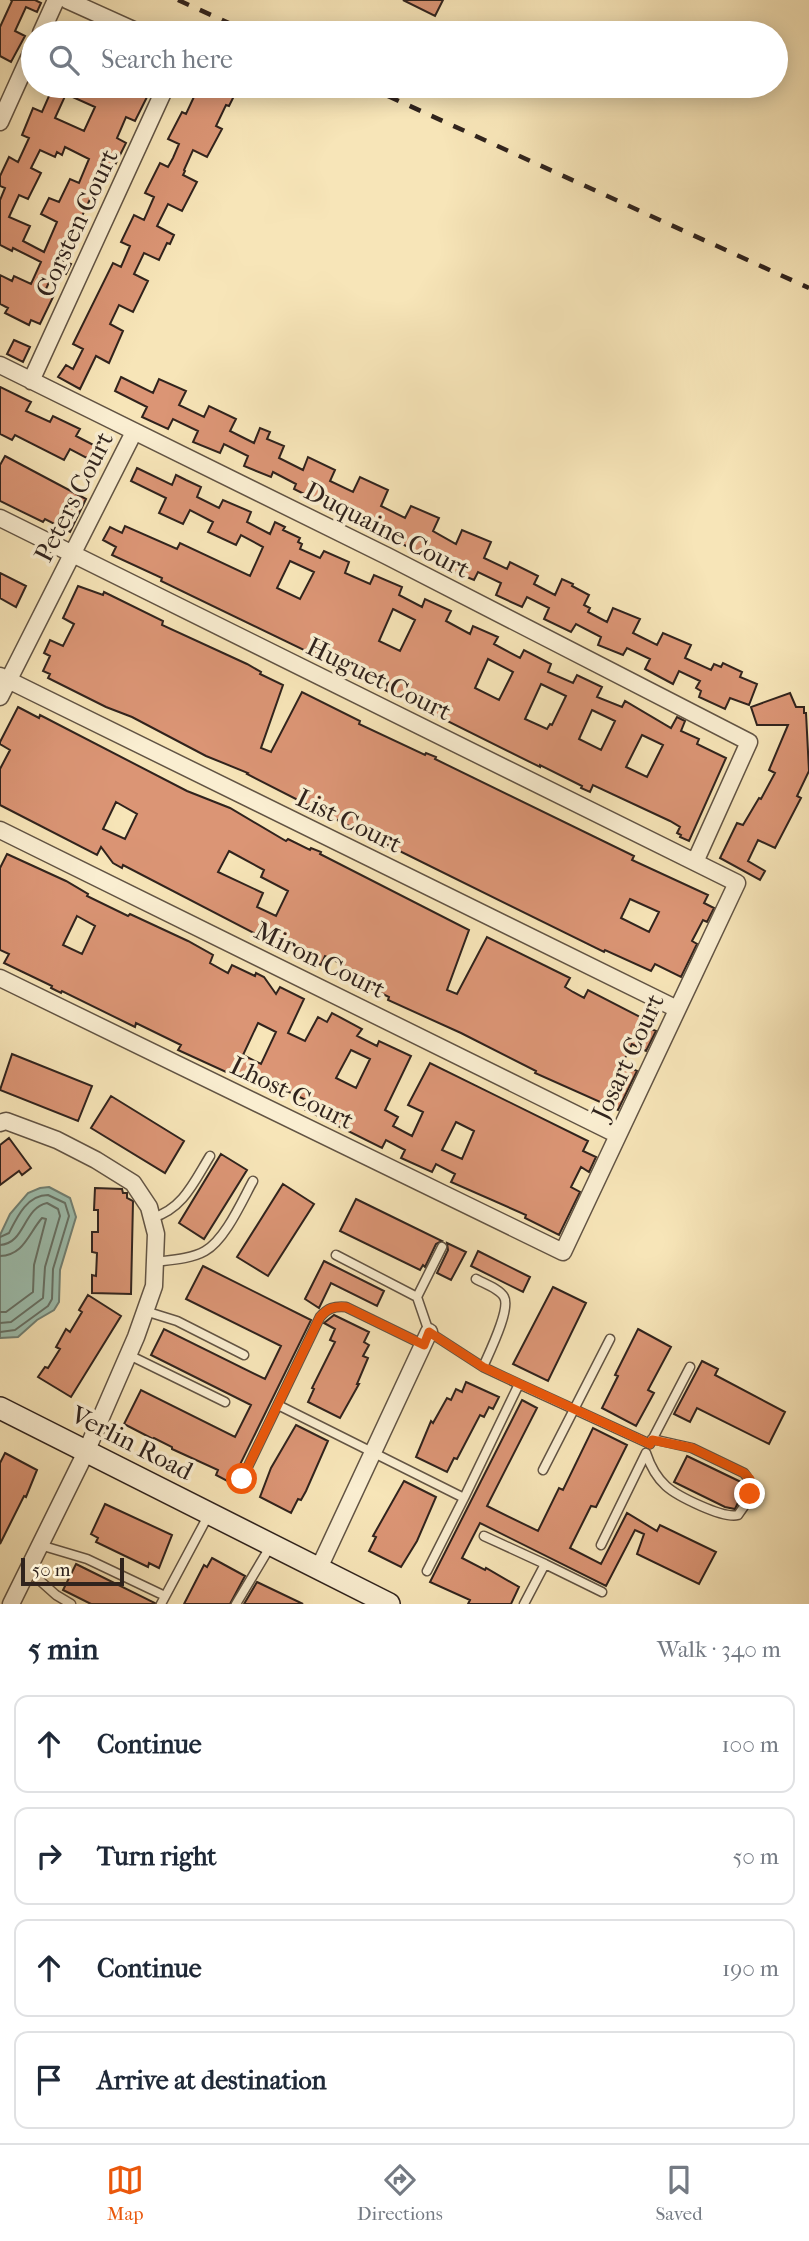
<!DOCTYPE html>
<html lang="en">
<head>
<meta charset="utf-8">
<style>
  body { margin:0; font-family:"IM FELL French Canon",serif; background:#f2f2f3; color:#1f2937 }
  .scale { position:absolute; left:21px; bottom:18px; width:103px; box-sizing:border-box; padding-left:7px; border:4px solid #30231d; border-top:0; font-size:19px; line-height:24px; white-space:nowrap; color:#30231d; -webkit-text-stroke:5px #faeed1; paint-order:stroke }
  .stop { position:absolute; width:21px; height:21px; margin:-16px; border:5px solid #ea580c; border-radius:50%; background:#fff }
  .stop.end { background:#ea580c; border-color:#fff; box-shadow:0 2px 7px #0008 }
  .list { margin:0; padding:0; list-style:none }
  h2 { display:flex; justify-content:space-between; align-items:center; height:91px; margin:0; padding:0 28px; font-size:30px }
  h2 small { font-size:23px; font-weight:400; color:#747a83 }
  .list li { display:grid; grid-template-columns:46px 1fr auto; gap:21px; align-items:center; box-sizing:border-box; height:98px; margin:0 14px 14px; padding:0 14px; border:2px solid #e0e1e3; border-radius:14px }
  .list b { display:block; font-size:26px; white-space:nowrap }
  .list em { font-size:23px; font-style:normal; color:#747a83 }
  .icon { flex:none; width:38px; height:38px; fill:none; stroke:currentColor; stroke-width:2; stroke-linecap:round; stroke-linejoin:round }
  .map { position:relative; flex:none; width:809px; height:1604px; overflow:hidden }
  .search { position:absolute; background:#fff; box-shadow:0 4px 18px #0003; left:21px; right:21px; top:21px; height:77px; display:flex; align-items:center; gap:18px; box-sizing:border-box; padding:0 24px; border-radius:38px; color:#747a83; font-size:26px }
  .sheet { height:539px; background:#fff }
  nav { display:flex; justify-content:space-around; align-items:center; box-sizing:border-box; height:98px; border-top:2px solid #e0e1e3; background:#fff; font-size:19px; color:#747a83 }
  nav a { display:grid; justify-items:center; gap:4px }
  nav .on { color:#ea580c }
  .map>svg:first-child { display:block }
  .water { fill:#9dbfaf; stroke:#718175; stroke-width:2 }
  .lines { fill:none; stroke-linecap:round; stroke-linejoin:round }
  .shore { stroke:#667166; stroke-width:2 }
  .building { fill:#db9575; stroke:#30231d; stroke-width:2; fill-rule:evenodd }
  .lane-casing { stroke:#625444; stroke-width:11 }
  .street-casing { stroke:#625444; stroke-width:19 }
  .secondary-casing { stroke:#30231d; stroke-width:24 }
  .lane { stroke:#faeed1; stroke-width:8 }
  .street { stroke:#faeed1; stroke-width:16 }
  .secondary { stroke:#faeed1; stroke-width:21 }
  .rail { stroke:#30231d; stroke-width:4.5; stroke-dasharray:12 12; stroke-linecap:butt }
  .route { stroke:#ea580c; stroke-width:9 }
  .labels { text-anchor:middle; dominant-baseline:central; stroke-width:7; stroke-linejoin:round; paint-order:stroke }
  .street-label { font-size:26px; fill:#30231d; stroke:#faeed1 }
</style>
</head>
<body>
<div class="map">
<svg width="809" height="1604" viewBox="0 0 809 1604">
  <rect width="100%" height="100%" fill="#f7e5b8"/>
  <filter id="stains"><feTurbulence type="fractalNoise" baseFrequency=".00286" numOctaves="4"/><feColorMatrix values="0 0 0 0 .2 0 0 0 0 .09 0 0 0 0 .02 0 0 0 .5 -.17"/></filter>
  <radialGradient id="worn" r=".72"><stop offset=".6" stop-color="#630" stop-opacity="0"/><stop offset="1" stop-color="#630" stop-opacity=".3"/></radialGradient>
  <path class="water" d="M49 1187 70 1198 76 1217 60 1270 59 1302 54 1310 37 1320 18 1337 0 1338V1235L10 1214 28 1193 40 1188Z"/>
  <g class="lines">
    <path class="shore" d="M0 1237 9 1233C17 1217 27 1195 48 1195L65 1203 69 1216 53 1269 52 1299 48 1306 15 1330 0 1332
      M0 1245C25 1244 23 1208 47 1203L58 1209 60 1216 45 1267 43 1298 11 1322 0 1323
      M0 1256C24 1255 28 1234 42 1218L46 1219 34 1265 33 1292 6 1312H0"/>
  </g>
  <path class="building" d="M11 0H35L41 3 37 12 26 7 15 31 25 36 11 62 0 56V27L12 1Z
    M403 0H443L435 16Z
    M49 86H129L148 95 135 121 126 117 117 138 126 143 112 171 103 166 93 190 94 191 61 260 71 264 66 274 55 269 45 291 54 295 40 324 31 320 29 325 5 313 8 308 0 304V275L12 281 14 276 31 284 41 262 13 248 12 251 0 245V200L5 188 0 186V176L9 157 18 162 29 138 22 135 33 108 42 112 53 87ZM66 94 95 107 84 131 55 118ZM65 147 89 159 79 183 70 179 59 202 49 198 41 214 57 222 44 252 23 241 30 226 9 217 19 195 28 199 41 173 31 168 40 150 55 157 57 152 62 155Z
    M199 86H239L229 106 226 105 216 126 222 129 207 157 193 150 184 170 185 171 183 175 197 182 182 211 168 204 157 226 174 235 170 244 167 243 159 260 144 253 134 274 148 281 133 312 119 305 110 324 123 331 109 363 96 356 80 389 58 377 66 365 73 369 83 349 73 344 113 263 121 267 130 246 121 242 134 215 144 220 154 197 145 193 160 163 168 167 173 158 179 144 168 139 182 112 186 114Z
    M14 340 30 347 23 362 7 354Z
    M121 377 153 393 159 379 186 391 179 405 204 417 209 406 236 419 230 431 254 443 260 428 270 432 267 439 284 446 279 458 303 470 308 457 335 470 330 481 353 492 360 477 388 490 381 506 405 518 411 506 439 518 433 531 456 544 462 530 491 542 484 558 507 569 510 562 538 576 534 584 555 595 562 579 573 584 572 586 589 595 584 605 590 608 588 612 607 622 613 608 640 619 633 633 657 645 663 633 691 645 685 658 711 670 714 664 721 667 723 663 742 672 740 677 757 684 749 705 730 698 725 709 699 697 701 691 696 688 700 681 679 671 673 684 645 669 650 659 627 648 623 655 598 645 601 637 576 624 571 632 544 619 549 608 527 597 522 607 496 595 501 583 478 572 474 580 445 568 450 558 440 552 427 545 421 557 411 552 413 549 395 541 399 532 374 520 371 528 343 515 347 505 324 494 320 502 294 489 296 484 273 472 271 477 244 466 248 456 224 444 220 453 193 442 198 431 173 419 168 429 142 417 147 407 115 391Z
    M0 387 31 402 26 411 50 422 53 416 80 429 76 436 107 452 100 465 70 449 64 460 15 435 12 440 0 434Z
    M5 456 86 499 70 532 45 519 43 522 0 501V465Z
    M137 468 172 485 176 475 186 480 201 487 197 497 219 508 223 500 251 512 247 522 270 534 275 522 285 527 283 530 300 538 298 542 302 544 300 549 320 558 324 551 349 562 345 573 370 584 374 575 402 587 399 595 422 607 425 599 451 611 446 621 470 634 473 626 498 637 494 644 520 658 524 650 551 664 548 672 573 683 577 675 602 687 597 697 622 707 625 701 671 728 677 717 685 721 681 731 699 739 697 744 726 758 689 841 680 837 681 835 677 833 680 827 670 821 593 785 590 792 581 788 582 786 540 765V767L385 690 388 682 370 673 366 680 161 581 162 578 112 555 116 547 103 540 110 527 122 533 125 526 177 549 180 543 250 576 263 547 241 535 236 545 208 532 213 522 190 510 183 524 159 513 166 498 131 481ZM290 561 314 572 300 599 277 588ZM393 609 415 620 400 651 379 641ZM488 659 513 672 499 700 475 688ZM541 684 566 696 552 725 550 724 547 729 525 719ZM592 710 615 721 601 750 579 739ZM642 735 663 745 647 777 626 767Z
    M0 573 26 586 16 607 0 598Z
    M78 586 103 595 104 592 163 621 162 625 247 664 261 672 260 674 283 685 261 748 271 752 302 692 360 721 359 724 425 755 426 753 436 757 435 759 634 856 632 860 708 895 704 903 714 908 707 922 703 920 692 941 697 944 681 977 655 964 651 971 605 950 604 952 347 825 247 774 248 773 206 756 132 717 106 707 48 678 50 674 43 671 50 656 44 653 50 640 63 646 74 624 63 618ZM630 899 659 912 649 932 621 918Z
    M790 693 796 707H804V713H806L809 771 797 796 801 798 775 848 758 840 748 861 765 871 760 880 720 858 737 823 743 825 759 798 761 799 775 773 769 770 788 725H757L751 707Z
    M18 707 39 718 40 715 187 791 230 808 286 841 288 839 310 850 311 848 321 852 320 854 469 930 447 990 457 994 487 937 570 978 565 987 573 992 584 998 588 990 644 1019 642 1025 656 1031 646 1051 632 1044 622 1064 637 1071 618 1110 535 1073 536 1071 461 1033 388 1000 389 997 340 973 344 965 325 956 321 965 296 955 123 865 122 868 113 863 101 847 97 855 0 805V769L10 750 0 744V742ZM116 802 137 814 125 839 103 829ZM229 851 264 870 261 877 288 891 276 916 257 907 263 893 218 872Z
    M7 854 66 881 88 894 87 896 128 916 130 914 188 941 213 955 210 963 228 973 232 965 255 976 256 973 264 977 276 994 280 987 304 999 288 1033 305 1041 318 1017 327 1022 332 1013 362 1029 357 1036 377 1046 379 1041 411 1056 385 1110 398 1117 393 1126 412 1136 423 1112 408 1105 430 1063 588 1141 583 1151 596 1157 589 1172 581 1167 571 1187 580 1192 559 1235 525 1218 526 1215 451 1182 455 1174 436 1164 432 1172 401 1158 405 1150 386 1140 382 1148 302 1108 306 1100 287 1091 283 1098 178 1050 181 1045 136 1023 135 1027 62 991 61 993 51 988 52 986 4 963 9 954 0 950V868ZM77 916 95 926 82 954 63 945ZM258 1023 276 1032 261 1064 243 1055ZM351 1050 370 1059 356 1088 336 1078ZM456 1122 474 1131 462 1159 442 1150Z
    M12 1054 92 1086 78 1121 0 1090Z
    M111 1096 184 1141 165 1173 91 1128Z
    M9 1138 31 1168 22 1175 19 1171 0 1185V1145Z
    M221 1154 247 1170 204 1239 179 1223Z
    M283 1184 314 1204 268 1276 237 1257Z
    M95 1188 122 1189 123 1193H127V1198L133 1201 131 1294 92 1293V1275L96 1276 97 1253 92 1252V1232H98V1210H94Z
    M356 1199 442 1241 436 1244 425 1267 423 1265 420 1270 340 1231Z
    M447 1243 466 1252 451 1280 437 1273 448 1250Z
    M478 1251 530 1277 523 1292 471 1266Z
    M324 1261 384 1291 377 1306 331 1283 319 1308 305 1299Z
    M203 1266 311 1320 231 1483 216 1475 218 1470 172 1449V1447L154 1438 153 1439 124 1424 141 1390 235 1437 251 1405 151 1355 164 1329 265 1379 281 1346 186 1299Z
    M553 1287 586 1303 548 1381 513 1364Z
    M88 1295 121 1316 71 1397 38 1377 45 1367 48 1368 60 1349 56 1347 66 1329 70 1332 82 1312 79 1310Z
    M334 1315 369 1332 364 1342 369 1345 363 1356 368 1358 357 1384H359L340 1418 308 1402 314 1389 312 1388 335 1342 330 1340 335 1329 324 1323Z
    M638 1329 671 1347 648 1390 654 1393 636 1426 602 1408 618 1376 615 1375Z
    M702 1361 718 1369 715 1375 785 1412 769 1444 697 1408 690 1422 674 1414Z
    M466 1382 499 1397 493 1409 489 1407 484 1417 480 1415 457 1459 454 1458 447 1472 416 1457 431 1421 433 1423 447 1398 451 1400 456 1389 462 1392Z
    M522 1400 537 1408 487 1506 538 1531 559 1488 563 1490 593 1428 627 1445 596 1507 591 1506 570 1548 601 1564 627 1513 657 1531 660 1525 716 1552 699 1584 637 1554 644 1534 635 1530 606 1586 480 1523 462 1558 485 1570 486 1568 519 1587 511 1604H468L470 1600 430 1582Z
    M296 1425 328 1441 306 1491 301 1500 298 1499 291 1513 260 1497 271 1468Z
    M5 1453 37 1470 26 1497 24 1496 0 1544V1463Z
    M687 1456 743 1483V1492L735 1509 725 1507 674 1482Z
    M404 1481 436 1497 417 1541 401 1567 369 1551 376 1537 373 1536Z
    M105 1504 172 1535 159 1568 149 1563 148 1567 96 1542 98 1538 91 1534Z
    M212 1558 245 1576 230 1604H184L204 1565 207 1567Z
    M76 1564 155 1603V1604H91L63 1590Z
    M257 1582 303 1604H244Z"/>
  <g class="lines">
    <g class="lane-casing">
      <path id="lane" d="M152 1218C183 1209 194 1182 210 1156
        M336 1255 417 1297 442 1247
        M155 1262C171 1260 191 1259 205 1251 225 1240 242 1201 253 1181
        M476 1279C483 1283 500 1289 504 1297 511 1309 489 1353 483 1367
        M145 1311 177 1321 244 1355
        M129 1355 225 1402
        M519 1384 650 1444 690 1367
        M278 1405 464 1498 519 1384 483 1367 429 1332 417 1297
        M646 1453C650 1465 656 1477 666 1486 677 1496 723 1519 738 1515 748 1502 756 1486 744 1473L692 1448 652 1439
        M543 1470 610 1339
        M242 1479 320 1317C328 1308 334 1306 346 1307L424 1345
        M484 1536 545 1564
        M40 1545 87 1559 165 1596
        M601 1545 646 1453
        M28 1570 56 1595 71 1604
        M427 1571 464 1498
        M161 1604 208 1516
        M236 1604 270 1547
        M524 1604 545 1564 602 1592"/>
    </g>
    <g class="street-casing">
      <path id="street" d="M67 0 140 33
        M41 33 56 0
        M0 122 33 49
        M0 365 387 556 749 742 695 862
        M31 381 166 86
        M0 518 737 883 563 1252 0 978
        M0 676 677 1009
        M0 697 134 432
        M0 830 618 1135
        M0 1123 6 1121 57 1140 96 1160 133 1183 149 1207 156 1234 154 1286 136 1337 86 1452 11 1604
        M319 1568 429 1332"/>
    </g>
    <g class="secondary-casing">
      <path id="secondary" d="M0 1408 389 1604"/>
    </g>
    <use href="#lane" class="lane"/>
    <use href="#street" class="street"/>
    <use href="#secondary" class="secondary"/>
    <path class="rail" d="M178 0 251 33
      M366 86 809 288"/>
  </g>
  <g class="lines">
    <path class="route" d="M242 1479 320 1317C328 1308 334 1306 346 1307L424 1345 429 1332 483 1367 650 1444 652 1440 692 1448 744 1473 750 1479V1494"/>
  </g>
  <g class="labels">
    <g class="street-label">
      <text transform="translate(77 223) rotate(-65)">Corsten Court</text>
      <text transform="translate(74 497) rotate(-63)">Peters Court</text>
      <text transform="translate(387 530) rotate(27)">Duquaine Court</text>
      <text transform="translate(379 679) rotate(26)">Huguet Court</text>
      <text transform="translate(349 821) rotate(26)">List Court</text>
      <text transform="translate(320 960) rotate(26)">Miron Court</text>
      <text transform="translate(628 1057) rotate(-65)">Josart Court</text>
      <text transform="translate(292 1093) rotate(26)">Lhost Court</text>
      <text transform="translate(132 1443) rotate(27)">Verlin Road</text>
    </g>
  </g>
  <rect width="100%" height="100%" filter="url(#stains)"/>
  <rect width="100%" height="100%" fill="url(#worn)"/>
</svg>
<div class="scale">50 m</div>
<div class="stop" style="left:242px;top:1479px"></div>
<div class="stop end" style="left:750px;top:1494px"></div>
<div class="search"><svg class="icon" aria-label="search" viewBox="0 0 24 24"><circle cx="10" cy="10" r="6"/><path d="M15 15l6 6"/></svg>Search here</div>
</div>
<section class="sheet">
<h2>5 min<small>Walk · 340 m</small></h2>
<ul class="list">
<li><svg class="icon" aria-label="ahead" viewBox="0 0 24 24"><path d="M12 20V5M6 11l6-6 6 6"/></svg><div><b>Continue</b></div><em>100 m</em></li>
<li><svg class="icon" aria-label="right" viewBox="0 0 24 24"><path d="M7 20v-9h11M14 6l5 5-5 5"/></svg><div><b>Turn right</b></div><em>50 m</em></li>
<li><svg class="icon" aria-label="ahead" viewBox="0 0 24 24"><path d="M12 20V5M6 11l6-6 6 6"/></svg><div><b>Continue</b></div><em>190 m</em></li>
<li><svg class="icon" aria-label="arrive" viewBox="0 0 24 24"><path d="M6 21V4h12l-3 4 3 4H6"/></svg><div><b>Arrive at destination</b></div></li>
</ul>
</section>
<nav>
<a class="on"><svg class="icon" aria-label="map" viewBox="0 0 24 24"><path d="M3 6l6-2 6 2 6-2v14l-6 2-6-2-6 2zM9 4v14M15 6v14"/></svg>Map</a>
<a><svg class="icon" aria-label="directions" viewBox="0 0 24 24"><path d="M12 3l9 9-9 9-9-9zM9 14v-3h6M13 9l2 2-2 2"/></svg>Directions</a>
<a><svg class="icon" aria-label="saved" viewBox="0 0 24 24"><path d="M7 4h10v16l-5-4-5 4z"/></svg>Saved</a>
</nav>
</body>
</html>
